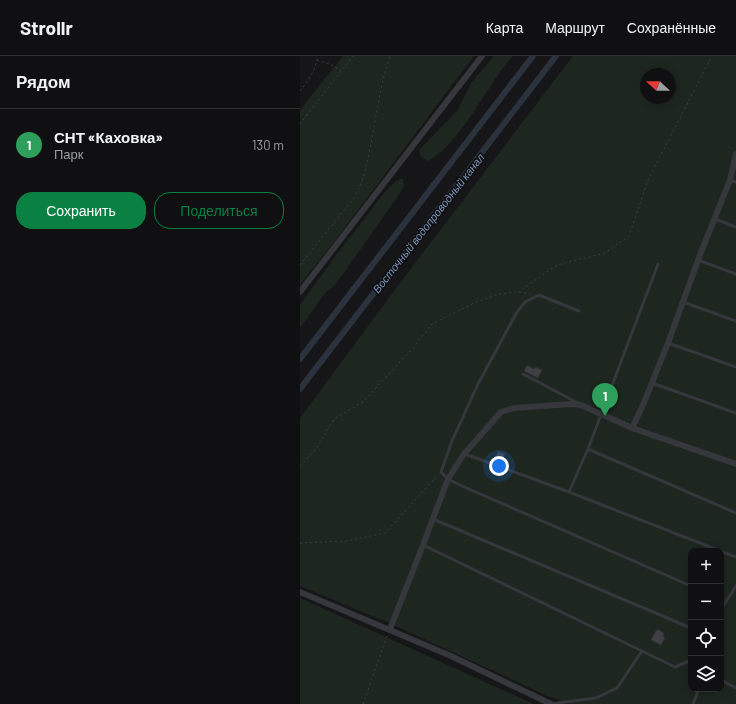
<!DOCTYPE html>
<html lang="ru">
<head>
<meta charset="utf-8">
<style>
  body { margin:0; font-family:Barlow,sans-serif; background:#19191b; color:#f1f3f6 }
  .controls { position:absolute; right:12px; bottom:12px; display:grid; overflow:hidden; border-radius:8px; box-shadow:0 2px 10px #0003 }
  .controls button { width:36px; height:36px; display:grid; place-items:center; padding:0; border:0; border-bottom:1px solid #303032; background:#101012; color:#f1f3f6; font:20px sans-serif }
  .compass { position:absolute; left:340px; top:12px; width:36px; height:36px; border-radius:50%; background:#101012; box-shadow:0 2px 10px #0003; rotate:291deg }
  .you { position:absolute; left:199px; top:410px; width:14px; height:14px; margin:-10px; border:3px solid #fff; border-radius:50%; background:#1a73e8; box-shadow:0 0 0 6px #1a73e833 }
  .badge { display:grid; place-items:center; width:26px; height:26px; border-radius:50%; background:#0b8043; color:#fff; font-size:13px; font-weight:700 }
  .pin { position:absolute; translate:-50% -33px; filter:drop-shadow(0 1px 2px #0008) }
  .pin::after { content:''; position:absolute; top:21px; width:14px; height:12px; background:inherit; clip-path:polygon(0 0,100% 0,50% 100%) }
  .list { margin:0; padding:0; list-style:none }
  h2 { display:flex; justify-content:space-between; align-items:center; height:52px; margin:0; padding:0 16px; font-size:17px }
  h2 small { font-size:13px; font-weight:400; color:#9c9d9f }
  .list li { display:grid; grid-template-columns:26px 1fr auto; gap:12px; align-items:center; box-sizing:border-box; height:72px; padding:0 16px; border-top:1px solid #303032 }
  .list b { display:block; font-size:15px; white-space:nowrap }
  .list p { margin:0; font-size:13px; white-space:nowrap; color:#9c9d9f }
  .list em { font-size:13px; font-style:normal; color:#9c9d9f }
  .actions { display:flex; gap:8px; padding:12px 16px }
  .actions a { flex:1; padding:9px 0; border:1px solid #0b8043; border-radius:16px; text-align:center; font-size:14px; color:#0b8043 }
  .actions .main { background:#0b8043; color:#fff }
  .icon { flex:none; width:22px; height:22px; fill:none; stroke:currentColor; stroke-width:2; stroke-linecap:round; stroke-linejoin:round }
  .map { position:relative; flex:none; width:436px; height:648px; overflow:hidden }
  header { display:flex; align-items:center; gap:24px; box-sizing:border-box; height:56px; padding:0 20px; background:#101012; border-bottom:1px solid #303032 }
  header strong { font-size:19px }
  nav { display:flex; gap:22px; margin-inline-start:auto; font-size:14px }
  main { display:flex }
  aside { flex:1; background:#101012 }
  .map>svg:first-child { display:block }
  .green { fill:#1d261f; fill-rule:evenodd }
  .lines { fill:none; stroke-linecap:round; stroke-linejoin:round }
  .canal { stroke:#2a333d; stroke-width:6 }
  .building { fill:#403f45; stroke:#302f34 }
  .path { stroke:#3c3e44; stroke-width:1; stroke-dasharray:2 3; stroke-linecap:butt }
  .lane { stroke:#36373d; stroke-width:3 }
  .street { stroke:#36373d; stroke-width:6 }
  .labels { text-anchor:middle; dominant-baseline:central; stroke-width:3.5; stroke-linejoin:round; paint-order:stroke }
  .water-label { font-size:11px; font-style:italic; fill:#7a94b8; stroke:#111113 }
</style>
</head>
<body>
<header>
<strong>Strollr</strong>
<nav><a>Карта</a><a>Маршрут</a><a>Сохранённые</a></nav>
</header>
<main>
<aside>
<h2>Рядом<small></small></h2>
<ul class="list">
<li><span class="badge" style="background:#2e9e5b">1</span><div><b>СНТ «Каховка»</b><p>Парк</p></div><em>130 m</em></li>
</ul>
<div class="actions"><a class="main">Сохранить</a><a>Поделиться</a></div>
</aside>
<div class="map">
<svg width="436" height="648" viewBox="0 0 436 648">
  <rect width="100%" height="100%" fill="#161618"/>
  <path class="green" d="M43 0H174L34 186 0 229V54Z
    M194 0H213C207 7 201 14 196 22 180 45 153 93 128 105L121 101 119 94 157 55 171 27Z
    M273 0H436V648H271L250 641 89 567 0 530V362L100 227ZM346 18H370V42H346ZM391 495H421V633H391Z
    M103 122 104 130 96 143 43 218 33 231 26 236 0 272V249L34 202 84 137 96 125Z
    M0 542 234 648H0Z"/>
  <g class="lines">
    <path class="canal" d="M0 303 233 0
      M0 333 256 0"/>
  </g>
  <path class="building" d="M227 309 234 313 235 311 242 314 238 322 224 315Z
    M198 395 205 398 201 408 194 405Z
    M357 573 364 577 363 580 365 582 361 589 351 584Z"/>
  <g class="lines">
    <path class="path" d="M17 4 30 8 41 15
      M0 35C7 26 17 13 17 0
      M0 68 53 0
      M0 209 54 142C65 122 68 104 72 82 77 55 81 26 90 0
      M218 236 257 209 305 197 329 180 348 124 412 0
      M0 410 16 393 34 363 63 346 113 292 132 268 174 247 199 238 218 236 230 238
      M0 487 46 485 85 477 137 420
      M63 648 87 580"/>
    <path class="lane" d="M430 124 436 126
      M415 163 436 171
      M398 204 436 218
      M383 246 436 265
      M279 255 239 239 225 246 217 256 178 328 152 385 141 416 148 423 162 430 391 530
      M368 287 436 311
      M223 318 278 347
      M352 327 436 357
      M288 393 436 457
      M165 398 269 436 436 501
      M269 436 288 393 358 208
      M133 463 391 572
      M123 489 375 611 389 605 391 602
      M421 553 436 530
      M421 624 436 632
      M250 648 296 642 317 632 342 595
      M393 648 399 633"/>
    <path class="street" d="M0 236 182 0
      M332 372 343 349 368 287 398 204 430 124 436 98
      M0 536 151 600 251 648
      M90 573 123 489 148 423 164 398 201 356 214 352 271 348 281 349 332 372 436 408"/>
  </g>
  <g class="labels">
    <g class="water-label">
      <text transform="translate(128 167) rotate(-52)">Восточный водопроводный канал</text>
    </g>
  </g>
</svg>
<div class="controls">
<button>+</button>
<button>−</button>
<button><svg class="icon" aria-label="locate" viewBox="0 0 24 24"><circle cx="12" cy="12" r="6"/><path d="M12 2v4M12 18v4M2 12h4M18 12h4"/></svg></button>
<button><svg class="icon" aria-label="layers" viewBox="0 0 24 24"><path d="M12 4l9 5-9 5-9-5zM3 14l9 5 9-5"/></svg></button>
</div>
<svg class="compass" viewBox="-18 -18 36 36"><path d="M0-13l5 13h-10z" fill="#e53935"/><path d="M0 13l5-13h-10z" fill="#9c9d9f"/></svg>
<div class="you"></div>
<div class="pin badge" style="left:305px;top:360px;background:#2e9e5b">1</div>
</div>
</main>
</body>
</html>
